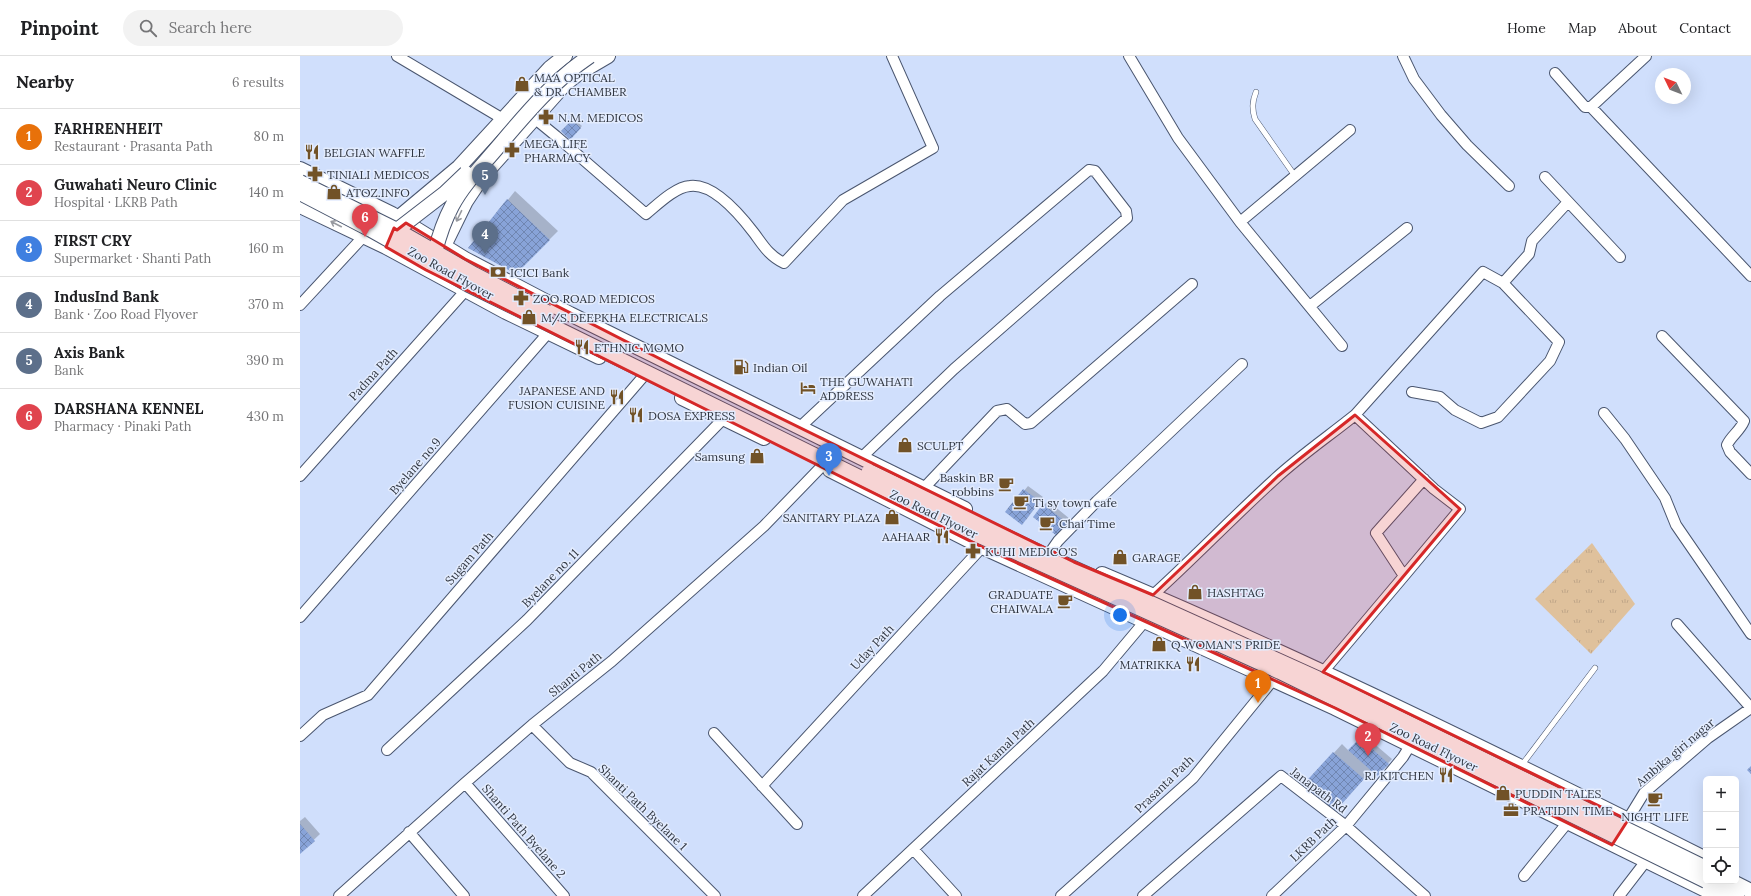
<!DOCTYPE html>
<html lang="en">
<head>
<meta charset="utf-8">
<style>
  body { margin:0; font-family:Lora,serif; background:#f2f2f2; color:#202124 }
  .controls { position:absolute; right:12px; bottom:12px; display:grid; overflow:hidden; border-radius:6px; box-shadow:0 4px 16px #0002 }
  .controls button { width:36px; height:36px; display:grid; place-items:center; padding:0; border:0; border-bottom:1px solid #e0e0e0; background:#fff; color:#202124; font:20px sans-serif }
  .compass { position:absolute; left:1355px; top:12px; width:36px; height:36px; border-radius:50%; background:#fff; box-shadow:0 4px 16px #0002; rotate:313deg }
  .you { position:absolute; left:820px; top:559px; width:14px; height:14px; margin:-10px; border:3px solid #fff; border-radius:50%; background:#1a73e8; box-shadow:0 0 0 6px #1a73e833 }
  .badge { display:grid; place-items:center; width:26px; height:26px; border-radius:50%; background:#2563eb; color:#fff; font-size:13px; font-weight:700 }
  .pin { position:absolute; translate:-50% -33px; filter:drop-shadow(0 1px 2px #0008) }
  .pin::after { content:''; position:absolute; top:21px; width:14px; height:12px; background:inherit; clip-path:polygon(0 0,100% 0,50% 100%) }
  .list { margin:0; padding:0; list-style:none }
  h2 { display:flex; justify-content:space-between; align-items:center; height:52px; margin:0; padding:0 16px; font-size:17px }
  h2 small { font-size:13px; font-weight:400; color:#757577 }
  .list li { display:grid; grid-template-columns:26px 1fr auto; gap:12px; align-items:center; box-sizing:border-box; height:56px; padding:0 16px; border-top:1px solid #e0e0e0 }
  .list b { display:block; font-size:15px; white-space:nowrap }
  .list p { margin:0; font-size:13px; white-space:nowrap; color:#757577 }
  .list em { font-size:13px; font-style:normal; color:#757577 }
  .icon { flex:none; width:22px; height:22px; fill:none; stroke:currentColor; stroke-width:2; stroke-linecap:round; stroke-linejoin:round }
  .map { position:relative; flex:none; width:1451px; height:840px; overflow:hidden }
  header { display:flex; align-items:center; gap:24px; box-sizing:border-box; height:56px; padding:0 20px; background:#fff; border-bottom:1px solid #e0e0e0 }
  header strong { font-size:19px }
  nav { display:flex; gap:22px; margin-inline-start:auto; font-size:14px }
  .search { width:280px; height:36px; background:#f2f2f2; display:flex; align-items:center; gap:10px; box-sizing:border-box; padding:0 14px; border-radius:22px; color:#757577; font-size:15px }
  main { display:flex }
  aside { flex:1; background:#fff }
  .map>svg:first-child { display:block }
  .grass { fill:url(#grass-tufts) }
  .shadow { fill:#0003 }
  .building { fill:url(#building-cross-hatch) }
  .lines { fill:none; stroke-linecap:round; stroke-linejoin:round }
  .lane-casing { stroke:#4a566f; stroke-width:6 }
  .street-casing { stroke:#4a566f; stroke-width:12 }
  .secondary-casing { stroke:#4a566f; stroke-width:16 }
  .lane { stroke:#fff; stroke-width:5 }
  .street { stroke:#fff; stroke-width:10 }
  .secondary { stroke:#fff; stroke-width:14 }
  .secondary-bridge-casing { stroke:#4a566f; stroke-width:16; stroke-linecap:butt }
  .secondary-bridge { stroke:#fff; stroke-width:14 }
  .oneway { stroke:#989aa0 }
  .marked { fill:#d62828; fill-opacity:0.2; stroke:#d62828; stroke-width:3; stroke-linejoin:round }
  .labels { text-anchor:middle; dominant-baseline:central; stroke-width:3; stroke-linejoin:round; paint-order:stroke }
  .poi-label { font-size:12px; fill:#303641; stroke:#e3ecfe; text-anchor:start }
  .street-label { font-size:12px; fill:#303641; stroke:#e3ecfe }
</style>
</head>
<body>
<header>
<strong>Pinpoint</strong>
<div class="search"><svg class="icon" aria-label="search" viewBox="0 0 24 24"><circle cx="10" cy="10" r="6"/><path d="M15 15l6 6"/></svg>Search here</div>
<nav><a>Home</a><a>Map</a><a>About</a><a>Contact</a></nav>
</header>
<main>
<aside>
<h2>Nearby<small>6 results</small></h2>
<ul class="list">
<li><span class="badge" style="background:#e8710a">1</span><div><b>FARHRENHEIT</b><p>Restaurant · Prasanta Path</p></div><em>80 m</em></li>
<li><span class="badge" style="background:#e0444e">2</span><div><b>Guwahati Neuro Clinic</b><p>Hospital · LKRB Path</p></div><em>140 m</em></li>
<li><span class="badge" style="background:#3f7fe0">3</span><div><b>FIRST CRY</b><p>Supermarket · Shanti Path</p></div><em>160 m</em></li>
<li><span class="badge" style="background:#5c6f8a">4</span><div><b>IndusInd Bank</b><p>Bank · Zoo Road Flyover</p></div><em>370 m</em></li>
<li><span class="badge" style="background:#5c6f8a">5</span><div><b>Axis Bank</b><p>Bank</p></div><em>390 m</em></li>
<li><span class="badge" style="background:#e0444e">6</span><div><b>DARSHANA KENNEL</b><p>Pharmacy · Pinaki Path</p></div><em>430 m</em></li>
</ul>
</aside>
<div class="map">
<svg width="1451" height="840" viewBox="0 0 1451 840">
  <defs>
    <pattern id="grass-tufts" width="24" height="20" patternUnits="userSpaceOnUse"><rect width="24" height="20" fill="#dfc19c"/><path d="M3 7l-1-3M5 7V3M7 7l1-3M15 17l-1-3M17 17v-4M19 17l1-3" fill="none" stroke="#c0a688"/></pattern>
    <pattern id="building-cross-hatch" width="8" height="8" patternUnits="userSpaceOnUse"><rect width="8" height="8" fill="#88a3d8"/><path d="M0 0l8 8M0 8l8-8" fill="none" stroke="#7086b1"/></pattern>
  </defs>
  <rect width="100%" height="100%" fill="#d0dffc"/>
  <path class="grass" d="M1292 487 1335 548 1291 598 1235 543Z"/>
  <path class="shadow" d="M274 63 282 70 270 82 263 75Z
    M215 135 258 175 216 217 169 192Z
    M728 430 743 441 726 464 707 456Z
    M748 445 770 463 760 475 744 449Z
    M1064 679 1092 703 1077 719 1072 714 1032 758 1003 731 1042 688 1049 695Z
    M5 761 20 778 0 797V765Z"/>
  <path class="building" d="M272 64 281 72 270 84 261 75Z
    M207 143 250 184 216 218 168 192Z
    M723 433 740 445 722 469 705 456Z
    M743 448 767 467 757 480 733 461Z
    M1060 682 1089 708 1077 720 1048 694Z
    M1033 696 1064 723 1032 759 1001 731Z
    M1451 710V718L1447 714Z
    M0 768 15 785 0 798Z"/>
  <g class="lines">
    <g class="lane-casing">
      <path id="lane" d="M956 36C952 46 952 53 955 63L995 120
        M1221 710 1295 612"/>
    </g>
    <g class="street-casing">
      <path id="street" d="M97 0 203 63
        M829 0 878 82 940 166 1042 290
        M1103 0 1114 23 1141 59 1167 89 1209 130
        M1255 17 1285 51H1291L1451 220
        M1291 51 1346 0
        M234 62 256 80 346 158C357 149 375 131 390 130 414 127 441 160 454 177 463 189 469 200 484 207L543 144 633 92 592 0
        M1245 121 1320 201
        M940 166 1050 74
        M0 249 63 181
        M1010 250 1107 172
        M1362 280 1444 365C1440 375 1431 380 1427 389L1430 396 1451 418
        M1112 336 1140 341 1155 354 1181 367 1198 361 1250 305 1259 286 1203 227 1229 198 1232 185 1268 146
        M1304 357 1325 383 1365 442 1376 469 1451 578
        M499 372 640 240 789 114 795 115 826 155 827 162 654 313 561 402
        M0 420 166 234
        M623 433 697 355 707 353 725 368 731 367 892 228
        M751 495 758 485 797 445 942 308
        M1104 520 1160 453 1134 433 1055 359 1183 216 1203 227
        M853 539C895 501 934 460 976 422 1001 399 1029 380 1055 359
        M0 561 249 276
        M1377 568 1451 652
        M1023 616 1104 520 1076 477 1124 423
        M232 669 270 707 291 716 415 840
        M414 677 497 768
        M0 680 23 659 68 639 342 322
        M87 694 227 564 424 362
        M165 727 264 840
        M462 730 686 487
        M1325 768 1344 737 1408 682 1451 652
        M109 776 164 840
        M613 793 656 840
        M1224 820 1268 766
        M39 840 165 727 232 669 312 605 464 470 522 410
        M563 840 803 615 845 565
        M761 840 893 722 973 624
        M843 840 981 720 1046 770 1125 840
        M972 840 1046 770 1103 701 1114 683
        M1319 840 1346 805"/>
    </g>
    <g class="secondary-casing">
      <path id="secondary" d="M0 113 92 158 165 203 270 258 665 453
        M0 150 86 191 206 256 299 301
        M95 171 98 162 159 111 250 12 265 0
        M140 198 166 145 182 121 265 28 279 17 308 0
        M382 342 464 382
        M530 414 682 491 1035 652 1418 840
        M802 518C1007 604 1207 703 1406 803
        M1431 825 1451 835
        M1409 826 1437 840"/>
    </g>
    <use href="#lane" class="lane"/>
    <use href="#street" class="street"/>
    <use href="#secondary" class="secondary"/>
    <g class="secondary-bridge-casing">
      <path id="secondary-bridge" d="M0 126 97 174 174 218 247 256
        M0 137 71 174 169 229 673 477 980 616 1406 825
        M97 174 145 137 166 117
        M135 196C139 180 144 165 152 150 163 129 181 111 197 92 225 59 254 24 290 0
        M569 415 749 501 1017 622 1406 812"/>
    </g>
    <use href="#secondary-bridge" class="secondary-bridge"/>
  </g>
  <defs><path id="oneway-shaft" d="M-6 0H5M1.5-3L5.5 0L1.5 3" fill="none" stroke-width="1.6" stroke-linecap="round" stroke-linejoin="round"/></defs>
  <g class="oneway">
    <use href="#oneway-shaft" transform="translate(159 160) rotate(116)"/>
    <use href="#oneway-shaft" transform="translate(36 168) rotate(-153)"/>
  </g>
  <path class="marked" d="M106 167 165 203 374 310 774 506 853 539 978 420 1055 359 1160 453 1023 616 1328 764 1312 789 1035 652 682 491 126 214 86 191 94 172 97 174Z"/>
  <defs>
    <g id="shop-bare" transform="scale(1.2)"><path d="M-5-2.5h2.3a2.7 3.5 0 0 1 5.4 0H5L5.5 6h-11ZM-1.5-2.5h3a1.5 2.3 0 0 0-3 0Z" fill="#715227" stroke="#e3ecfe" stroke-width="2.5" paint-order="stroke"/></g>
    <g id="pharmacy-bare" transform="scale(1.2)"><path d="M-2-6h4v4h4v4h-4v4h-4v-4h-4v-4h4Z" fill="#715227" stroke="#e3ecfe" stroke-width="2.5" paint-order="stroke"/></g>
    <g id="restaurant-bare" transform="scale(1.2)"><path d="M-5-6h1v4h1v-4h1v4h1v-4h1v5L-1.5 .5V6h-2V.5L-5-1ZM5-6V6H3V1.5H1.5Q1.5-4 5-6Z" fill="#715227" stroke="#e3ecfe" stroke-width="2.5" paint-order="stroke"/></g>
    <g id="bank-bare" transform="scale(1.2)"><path d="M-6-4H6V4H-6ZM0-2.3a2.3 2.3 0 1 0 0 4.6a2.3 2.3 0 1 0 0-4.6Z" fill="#715227" stroke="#e3ecfe" stroke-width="2.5" paint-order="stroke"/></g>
    <g id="fuel-bare" transform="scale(1.2)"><path d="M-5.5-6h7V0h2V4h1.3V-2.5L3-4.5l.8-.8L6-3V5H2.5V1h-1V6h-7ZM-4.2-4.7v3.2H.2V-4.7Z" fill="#715227" stroke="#e3ecfe" stroke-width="2.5" paint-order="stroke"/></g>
    <g id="hotel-bare" transform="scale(1.2)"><path d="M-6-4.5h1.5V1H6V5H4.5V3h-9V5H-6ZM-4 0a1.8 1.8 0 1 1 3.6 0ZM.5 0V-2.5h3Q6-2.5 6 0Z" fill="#715227" stroke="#e3ecfe" stroke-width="2.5" paint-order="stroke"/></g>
    <g id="cafe-bare" transform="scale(1.2)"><path d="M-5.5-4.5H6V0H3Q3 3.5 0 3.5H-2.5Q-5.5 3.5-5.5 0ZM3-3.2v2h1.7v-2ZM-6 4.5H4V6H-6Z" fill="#715227" stroke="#e3ecfe" stroke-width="2.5" paint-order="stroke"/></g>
    <g id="office-bare" transform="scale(1.2)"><path d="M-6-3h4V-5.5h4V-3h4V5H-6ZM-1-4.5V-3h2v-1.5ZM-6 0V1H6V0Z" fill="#715227" stroke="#e3ecfe" stroke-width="2.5" paint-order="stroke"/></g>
  </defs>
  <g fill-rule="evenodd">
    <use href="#shop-bare" x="222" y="28"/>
    <use href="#pharmacy-bare" x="246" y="61"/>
    <use href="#pharmacy-bare" x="212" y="94"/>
    <use href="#restaurant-bare" x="12" y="96"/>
    <use href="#pharmacy-bare" x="15" y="118"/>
    <use href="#shop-bare" x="34" y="136"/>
    <use href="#bank-bare" x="198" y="216"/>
    <use href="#pharmacy-bare" x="221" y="242"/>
    <use href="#shop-bare" x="229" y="261"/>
    <use href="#restaurant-bare" x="282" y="291"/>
    <use href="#fuel-bare" x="441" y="311"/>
    <use href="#hotel-bare" x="508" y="332"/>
    <use href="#restaurant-bare" x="317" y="341"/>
    <use href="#restaurant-bare" x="336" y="359"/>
    <use href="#shop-bare" x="605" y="389"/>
    <use href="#shop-bare" x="457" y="400"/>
    <use href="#cafe-bare" x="706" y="428"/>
    <use href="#cafe-bare" x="721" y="446"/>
    <use href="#shop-bare" x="592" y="461"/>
    <use href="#cafe-bare" x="747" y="467"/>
    <use href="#restaurant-bare" x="642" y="480"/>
    <use href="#pharmacy-bare" x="673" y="495"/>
    <use href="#shop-bare" x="820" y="501"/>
    <use href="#shop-bare" x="895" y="536"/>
    <use href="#cafe-bare" x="765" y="545"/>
    <use href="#shop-bare" x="859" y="588"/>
    <use href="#restaurant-bare" x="893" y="608"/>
    <use href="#restaurant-bare" x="1146" y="719"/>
    <use href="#shop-bare" x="1203" y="737"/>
    <use href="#cafe-bare" x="1355" y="743"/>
    <use href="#office-bare" x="1211" y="754"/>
  </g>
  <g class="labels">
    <g class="poi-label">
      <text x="234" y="21">MAA OPTICAL<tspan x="234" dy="14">&amp; DR. CHAMBER</tspan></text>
      <text x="258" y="61">N.M. MEDICOS</text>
      <text x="224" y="87">MEGA LIFE<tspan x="224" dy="14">PHARMACY</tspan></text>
      <text x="24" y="96">BELGIAN WAFFLE</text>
      <text x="27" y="118">TINIALI MEDICOS</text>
      <text x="46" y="136">ATOZ.INFO</text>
      <text x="210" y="216">ICICI Bank</text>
      <text x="233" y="242">ZOO ROAD MEDICOS</text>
      <text x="241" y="261">M/S DEEPKHA ELECTRICALS</text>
      <text x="294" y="291">ETHNIC MOMO</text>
      <text x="453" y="311">Indian Oil</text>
      <text x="520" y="325">THE GUWAHATI<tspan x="520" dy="14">ADDRESS</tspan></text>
      <text x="305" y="334" text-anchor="end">JAPANESE AND<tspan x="305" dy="14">FUSION CUISINE</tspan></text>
      <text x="348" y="359">DOSA EXPRESS</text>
      <text x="617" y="389">SCULPT</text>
      <text x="445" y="400" text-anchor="end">Samsung</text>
      <text x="694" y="421" text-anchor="end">Baskin BR<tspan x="694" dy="14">robbins</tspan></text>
      <text x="733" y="446">Ti sy town cafe</text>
      <text x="580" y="461" text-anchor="end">SANITARY PLAZA</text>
      <text x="759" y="467">Chai Time</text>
      <text x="630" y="480" text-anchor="end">AAHAAR</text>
      <text x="685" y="495">KUHI MEDICO'S</text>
      <text x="832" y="501">GARAGE</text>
      <text x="907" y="536">HASHTAG</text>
      <text x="753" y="538" text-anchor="end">GRADUATE<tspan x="753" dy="14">CHAIWALA</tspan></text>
      <text x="871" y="588">Q WOMAN'S PRIDE</text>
      <text x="881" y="608" text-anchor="end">MATRIKKA</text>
      <text x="1134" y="719" text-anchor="end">RJ KITCHEN</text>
      <text x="1215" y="737">PUDDIN TALES</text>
      <text x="1223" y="754">PRATIDIN TIME</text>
      <text x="1355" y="760" text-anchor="middle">NIGHT LIFE</text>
    </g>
    <g class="street-label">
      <text transform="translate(151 217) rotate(29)">Zoo Road Flyover</text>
      <text transform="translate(73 318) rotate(-48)">Padma Path</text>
      <text transform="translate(115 410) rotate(-49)">Byelane no.9</text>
      <text transform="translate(634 458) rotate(26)">Zoo Road Flyover</text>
      <text transform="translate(169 502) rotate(-49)">Sugam Path</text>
      <text transform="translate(250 522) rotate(-46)">Byelane no. 11</text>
      <text transform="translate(572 591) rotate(-47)">Uday Path</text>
      <text transform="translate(275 618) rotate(-39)">Shanti Path</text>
      <text transform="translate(1134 691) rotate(26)">Zoo Road Flyover</text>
      <text transform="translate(698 696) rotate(-43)">Rajat Kamal Path</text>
      <text transform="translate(1375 696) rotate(-40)">Ambika giri nagar</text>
      <text transform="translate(864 728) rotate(-44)">Prasanta Path</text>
      <text transform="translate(1019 734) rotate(37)">Janapath Rd</text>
      <text transform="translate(343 751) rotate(44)">Shanti Path Byelane 1</text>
      <text transform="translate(224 775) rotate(49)">Shanti Path Byelane 2</text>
      <text transform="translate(1013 783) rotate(-44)">LKRB Path</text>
    </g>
  </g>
</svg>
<div class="controls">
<button>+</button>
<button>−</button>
<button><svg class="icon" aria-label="locate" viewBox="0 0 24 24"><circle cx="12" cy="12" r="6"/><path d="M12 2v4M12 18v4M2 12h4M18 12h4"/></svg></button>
</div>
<svg class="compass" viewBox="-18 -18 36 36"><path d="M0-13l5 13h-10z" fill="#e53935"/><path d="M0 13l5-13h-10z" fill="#757577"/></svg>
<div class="you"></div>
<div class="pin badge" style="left:958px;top:647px;background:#e8710a">1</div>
<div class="pin badge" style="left:1068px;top:700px;background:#e0444e">2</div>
<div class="pin badge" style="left:529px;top:420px;background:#3f7fe0">3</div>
<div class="pin badge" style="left:185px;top:198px;background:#5c6f8a">4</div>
<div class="pin badge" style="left:185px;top:139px;background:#5c6f8a">5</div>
<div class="pin badge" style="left:65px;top:181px;background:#e0444e">6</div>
</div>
</main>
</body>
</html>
